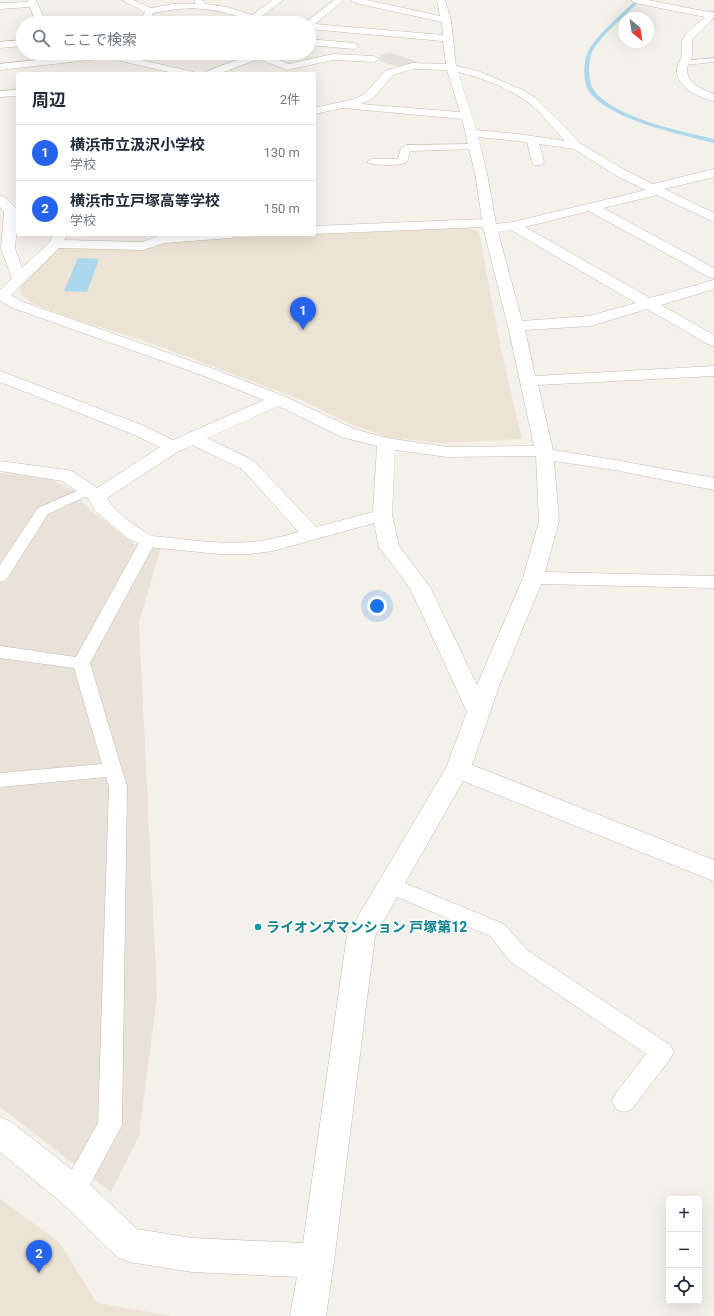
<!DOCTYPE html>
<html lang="ja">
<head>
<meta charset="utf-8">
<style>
  body { margin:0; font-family:Roboto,"Noto Sans JP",sans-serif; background:#f2f2f3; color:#1f2937 }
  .controls { position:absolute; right:12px; bottom:12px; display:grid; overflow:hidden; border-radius:4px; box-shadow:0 4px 16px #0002 }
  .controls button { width:36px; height:36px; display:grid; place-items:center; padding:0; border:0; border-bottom:1px solid #e0e1e3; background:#fff; color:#1f2937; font:20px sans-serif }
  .compass { position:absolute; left:618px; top:12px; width:36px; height:36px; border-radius:50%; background:#fff; box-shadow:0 4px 16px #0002; rotate:150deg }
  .you { position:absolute; left:377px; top:606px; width:14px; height:14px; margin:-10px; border:3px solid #fff; border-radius:50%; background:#1a73e8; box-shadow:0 0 0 6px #1a73e833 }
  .badge { display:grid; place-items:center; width:26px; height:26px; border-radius:50%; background:#2563eb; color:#fff; font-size:13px; font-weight:700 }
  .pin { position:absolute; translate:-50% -33px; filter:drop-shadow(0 1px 2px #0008) }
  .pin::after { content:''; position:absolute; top:21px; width:14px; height:12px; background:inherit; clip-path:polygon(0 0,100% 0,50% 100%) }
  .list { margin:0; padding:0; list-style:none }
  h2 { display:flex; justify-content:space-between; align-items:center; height:52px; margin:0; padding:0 16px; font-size:17px }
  h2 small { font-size:13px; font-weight:400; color:#747a83 }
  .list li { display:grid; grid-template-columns:26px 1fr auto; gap:12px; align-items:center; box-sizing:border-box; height:56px; padding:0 16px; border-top:1px solid #e0e1e3 }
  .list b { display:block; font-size:15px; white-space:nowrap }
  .list p { margin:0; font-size:13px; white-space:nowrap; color:#747a83 }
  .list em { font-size:13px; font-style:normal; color:#747a83 }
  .icon { flex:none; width:22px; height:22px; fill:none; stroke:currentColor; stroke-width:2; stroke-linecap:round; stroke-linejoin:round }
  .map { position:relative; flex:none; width:714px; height:1316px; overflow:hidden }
  .search { position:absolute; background:#fff; box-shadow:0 4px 16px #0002; left:16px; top:16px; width:300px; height:44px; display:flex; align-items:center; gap:10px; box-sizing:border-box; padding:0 14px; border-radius:22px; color:#747a83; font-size:15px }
  .panel { position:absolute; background:#fff; box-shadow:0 4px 16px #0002; left:16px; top:72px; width:300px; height:164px; border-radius:4px }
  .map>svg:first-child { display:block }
  .residential { fill:#e8e2d9 }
  .education { fill:#ece3d5 }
  .parking { fill:#e3e1de }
  .water { fill:#abd8ec }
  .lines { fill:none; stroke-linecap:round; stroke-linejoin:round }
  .stream { fill:#abd8ec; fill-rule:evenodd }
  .service-casing { stroke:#c2bab0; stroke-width:1 }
  .minor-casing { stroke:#c2bab0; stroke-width:1 }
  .tertiary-casing { stroke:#c2bab0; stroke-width:1 }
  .service { fill:#fff; fill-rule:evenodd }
  .minor { fill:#fff; fill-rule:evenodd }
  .tertiary { fill:#fff; fill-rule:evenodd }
  .culture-dot { fill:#0f9aa8; stroke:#fff; stroke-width:1.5 }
  .labels { text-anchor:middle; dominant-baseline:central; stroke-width:3; stroke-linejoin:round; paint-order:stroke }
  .near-culture-label { font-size:14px; font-weight:bold; fill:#0d838f; stroke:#fff; text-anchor:start }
</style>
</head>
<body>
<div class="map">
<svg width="714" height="1316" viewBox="0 0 714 1316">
  <rect width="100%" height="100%" fill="#f4f0ea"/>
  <path class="residential" d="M0 473 49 479 75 491 84 505 134 544 161 547 139 622 157 995 139 1136 111 1192 0 1107Z"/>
  <path class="education" d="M467 227 479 232 501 350 522 439 440 443 386 437 353 425 299 399 148 342 71 318 30 302 21 294 20 285 53 249 63 247 294 234Z
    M0 1199 59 1242 97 1303 172 1316H0Z"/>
  <path class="parking" d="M390 53 419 62 399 67 380 61V55Z"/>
  <path class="water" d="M78 258 99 259 87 292 64 291Z"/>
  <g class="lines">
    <path class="stream" d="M636 0H640C625 17 603 32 592 52 590 57 589 64 589 70 589 76 590 85 594 90 612 117 683 132 714 139V143C680 134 613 121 590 93 583 84 583 65 587 54 593 38 623 13 636 0Z"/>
    <g class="service-casing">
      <path id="service" d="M714 58V62L684 65 680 63 684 61Z
        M474 144 479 147 477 149 410 151 407 162C402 166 372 166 367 162L372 159H398L401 148 406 145Z
        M88 486 93 487 95 490 93 493 48 514 6 580 0 582V565L38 508Z
        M148 536 153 538 156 541 90 663 127 787 122 1125 82 1200 73 1203 64 1200 60 1191 98 1123 109 787 106 777 0 787V773L102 764 74 668 0 658V646L76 657 140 541 143 538Z
        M390 877 504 924 527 950 670 1045 674 1052 670 1059 632 1109 624 1112 616 1109 612 1101 616 1093 646 1054 511 962 490 936 383 891 380 885 383 879Z"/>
    </g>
    <g class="minor-casing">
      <path id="minor" d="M28 0H36L46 23H36L30 7 0 9V3L28 2Z
        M122 0H133L151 8 173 4H196L194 0H202L205 4 227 7 252 15 273 0H283L261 17 284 20 289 23C276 23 264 23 251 20 235 16 220 10 203 9 187 7 170 10 153 13L149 23H139L145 12Z
        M334 0H344L315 24 443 35 442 22 355 3 351 0H367L440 16 437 0H445L451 20 456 66 478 71 523 90 537 99 581 144 625 170 653 184 714 169V177L664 189 714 213V222L657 195 603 208 714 268V278L709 277 589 211 525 227 650 298 714 280V289L661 305 714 335V346L708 344 647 309 590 326 525 330 535 376 714 366V376L538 385 553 450 615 460 714 478V490L615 470 554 461 559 521 545 572 714 576V588L541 584 499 686 472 765 714 860V881L463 781 375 936 334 1261 326 1316H290L297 1277 192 1272 129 1262 117 1257 61 1202 0 1152V1117L11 1122 85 1180 137 1229 192 1238 303 1243 347 935 446 768 467 712 410 588 379 547 374 523 273 551 250 554H220L148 547 129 539 95 511 89 499 62 481 0 471V461L67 470 73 472 97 488 160 447 130 433 0 382V371L142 425 173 440 264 400 199 374 13 308 0 301V290L12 278 1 249 4 212 0 207V196L5 197 18 211 15 249 22 268 50 242 54 234H68L64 240 142 242 162 235 237 234 235 237 230 238 164 243 143 250 59 248 11 295 23 302 211 368 284 396 354 429 387 438 447 447 534 446 508 326 483 227 314 234V226L482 219 475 173 462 119 343 108 314 114V108L354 99 365 94 385 71 412 63 446 64 443 41 309 29V23L306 22ZM413 69 447 70 460 112 361 104 373 98 393 75ZM458 72C480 77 511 89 529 103 542 113 553 128 565 141L519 134 476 130ZM478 137 527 142 532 162 534 165H542L544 162 539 144 574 149 617 176 646 190 513 222 496 224 487 173ZM511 230 636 303 589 316 522 321 498 232ZM278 406 342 437 377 446 373 512 316 527 254 461 207 438ZM193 445 242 469 299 532C283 536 268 541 251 542 218 545 185 539 152 536 139 529 113 511 107 498L179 451ZM395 450 447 457 536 456 539 521 523 578 477 685 430 587 399 546 392 515Z
        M631 0H648L714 13V17L712 20 693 39C691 44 693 49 692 55 691 60 687 65 687 70 687 84 703 90 714 94V101C700 98 675 87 677 69 677 65 680 61 682 57 683 51 680 45 683 39 688 29 698 24 705 17L635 3Z
        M309 39 354 43 359 46 354 49 309 45Z
        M23 40V46L0 48V42Z
        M102 53H123L128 57 194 72 195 74H177L121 61 116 57 0 70V64Z
        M255 53H270L268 55 288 64 333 54 374 56 379 59 374 62 333 60 287 70 259 59 218 74H204L205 72Z
        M18 90V96L0 97V91Z"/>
    </g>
    <g class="tertiary-casing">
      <path id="tertiary" d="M714 12V18L708 17 706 15 708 13Z"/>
    </g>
    <use href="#service" class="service"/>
    <use href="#minor" class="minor"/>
    <use href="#tertiary" class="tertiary"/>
  </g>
  <circle class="culture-dot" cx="258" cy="927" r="4"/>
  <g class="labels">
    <g class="near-culture-label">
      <text x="266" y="927">ライオンズマンション 戸塚第12</text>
    </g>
  </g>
</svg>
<div class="controls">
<button>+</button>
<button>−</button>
<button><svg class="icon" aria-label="locate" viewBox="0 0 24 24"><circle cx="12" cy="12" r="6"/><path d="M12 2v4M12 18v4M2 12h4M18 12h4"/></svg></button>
</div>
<svg class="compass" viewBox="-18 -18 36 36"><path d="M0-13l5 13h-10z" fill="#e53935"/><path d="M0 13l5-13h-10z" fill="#747a83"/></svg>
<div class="you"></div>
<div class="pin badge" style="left:303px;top:330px">1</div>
<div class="pin badge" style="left:39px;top:1273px">2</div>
<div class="search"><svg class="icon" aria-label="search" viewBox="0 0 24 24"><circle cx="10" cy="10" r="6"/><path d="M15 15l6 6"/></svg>ここで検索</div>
<section class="panel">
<h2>周辺<small>2件</small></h2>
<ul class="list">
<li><span class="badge">1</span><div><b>横浜市立汲沢小学校</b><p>学校</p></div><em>130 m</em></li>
<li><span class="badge">2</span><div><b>横浜市立戸塚高等学校</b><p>学校</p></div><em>150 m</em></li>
</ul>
</section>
</div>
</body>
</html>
